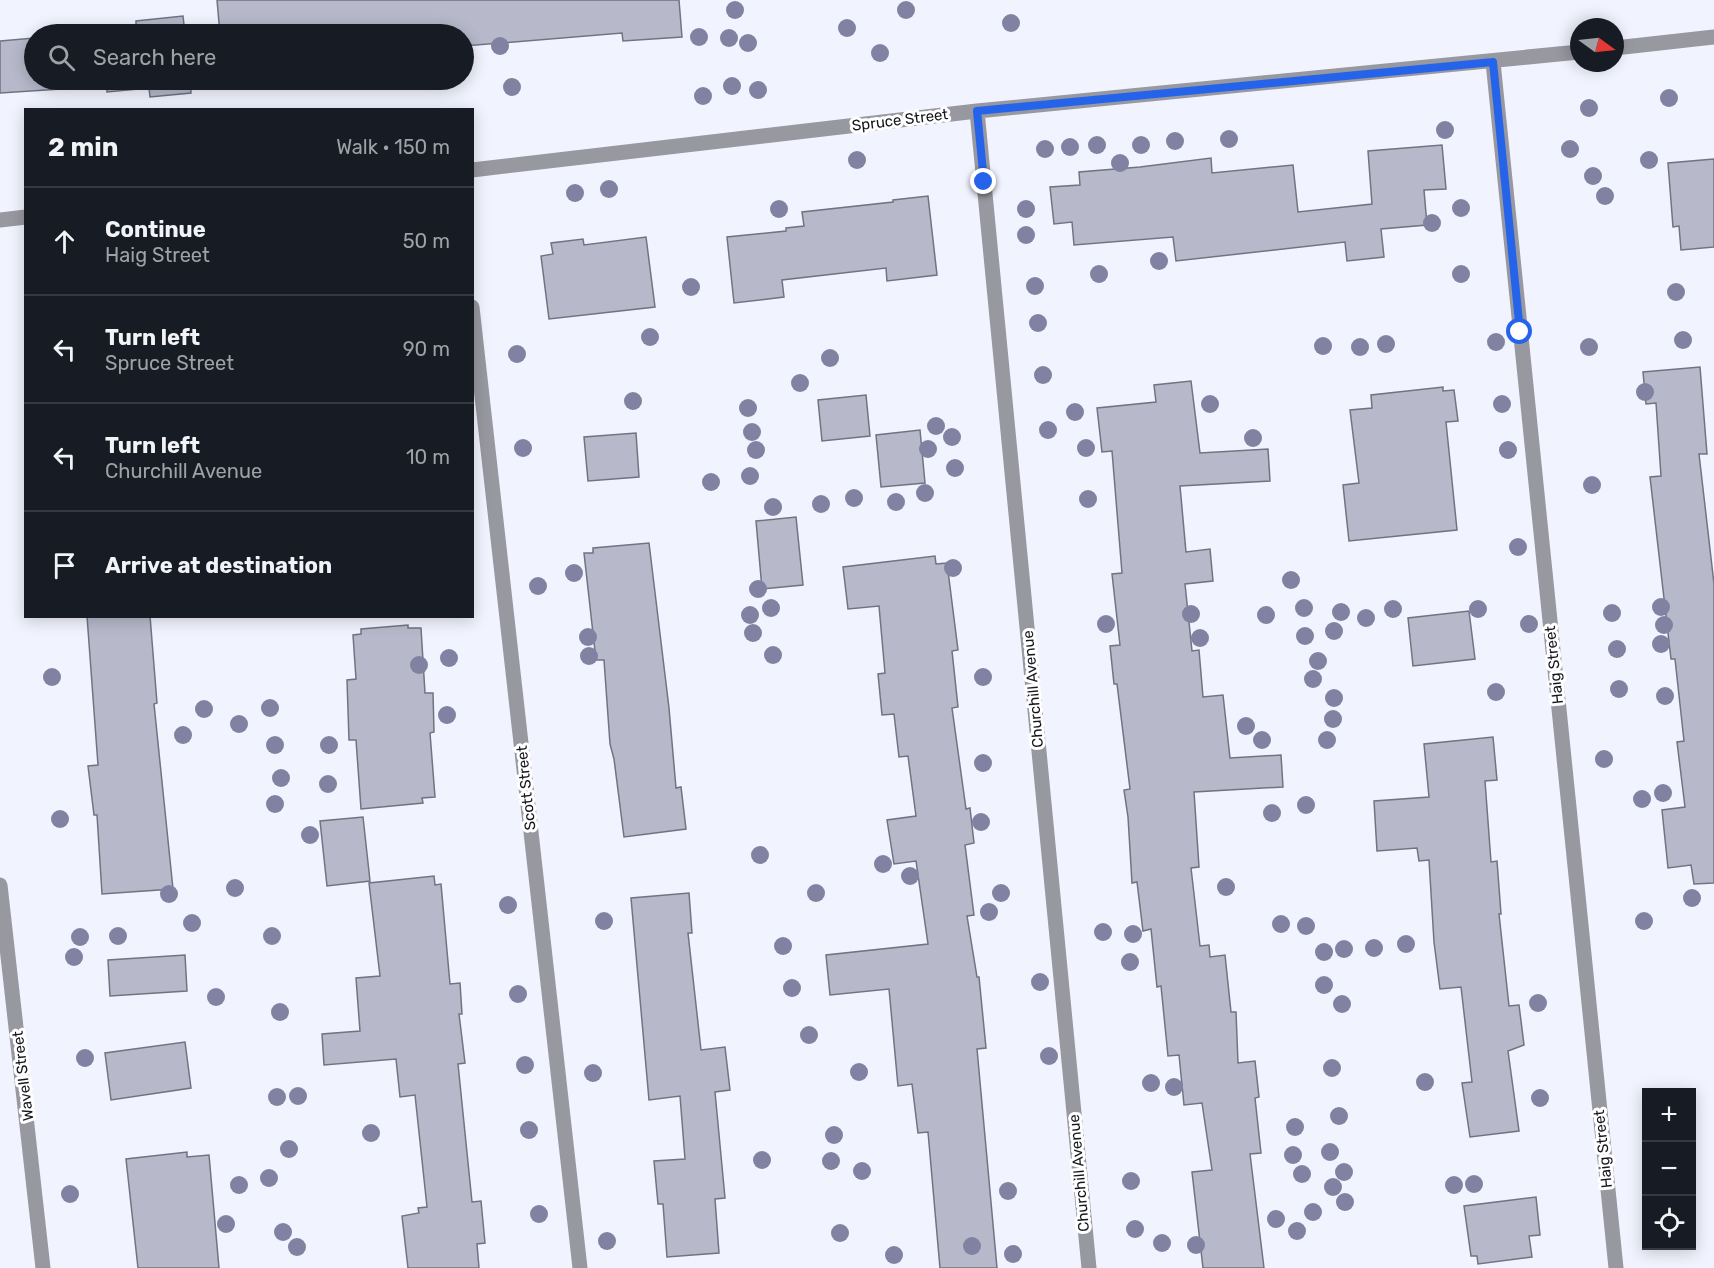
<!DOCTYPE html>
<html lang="en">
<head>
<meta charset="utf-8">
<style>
  body { margin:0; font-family:Rubik,sans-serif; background:#242831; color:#f1f3f6 }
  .controls { position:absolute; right:18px; bottom:18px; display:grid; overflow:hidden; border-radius:0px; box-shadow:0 3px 15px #0003 }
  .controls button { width:54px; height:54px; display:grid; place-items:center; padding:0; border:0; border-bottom:2px solid #363941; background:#171b24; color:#f1f3f6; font:30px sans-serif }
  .compass { position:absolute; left:1570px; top:18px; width:54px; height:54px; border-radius:50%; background:#171b24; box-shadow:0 3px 15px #0003; rotate:105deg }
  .stop { position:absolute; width:18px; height:18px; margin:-14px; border:4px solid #2563eb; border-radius:50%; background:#fff }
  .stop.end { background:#2563eb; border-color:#fff; box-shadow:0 2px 6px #0008 }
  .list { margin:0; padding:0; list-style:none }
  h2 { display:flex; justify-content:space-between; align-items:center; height:78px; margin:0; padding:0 24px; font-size:26px }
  h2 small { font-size:20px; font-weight:400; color:#9ea1a6 }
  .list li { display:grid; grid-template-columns:39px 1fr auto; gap:18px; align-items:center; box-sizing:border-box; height:108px; padding:0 24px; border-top:2px solid #363941 }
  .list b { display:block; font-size:22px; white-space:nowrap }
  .list p { margin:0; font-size:20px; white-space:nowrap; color:#9ea1a6 }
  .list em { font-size:20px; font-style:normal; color:#9ea1a6 }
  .icon { flex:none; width:33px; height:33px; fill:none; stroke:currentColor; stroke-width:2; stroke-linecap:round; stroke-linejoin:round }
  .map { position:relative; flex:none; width:1714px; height:1268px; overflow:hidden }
  .search { position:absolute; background:#171b24; box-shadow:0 3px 15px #0003; left:24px; top:24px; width:450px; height:66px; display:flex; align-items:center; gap:15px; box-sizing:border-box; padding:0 21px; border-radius:33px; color:#9ea1a6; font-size:22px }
  .panel { position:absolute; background:#171b24; box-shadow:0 3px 15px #0003; left:24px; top:108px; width:450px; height:510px; border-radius:0px }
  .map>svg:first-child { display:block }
  .building { fill:#b7b9cb; stroke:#717383; stroke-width:1.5 }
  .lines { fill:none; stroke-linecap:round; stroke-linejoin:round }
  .minor { stroke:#9798a0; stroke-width:15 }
  .tertiary { stroke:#9798a0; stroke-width:15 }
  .tree { fill:#8181a2 }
  .route { stroke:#2563eb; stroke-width:8 }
  .labels { text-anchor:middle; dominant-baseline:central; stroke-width:6; stroke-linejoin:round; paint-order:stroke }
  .street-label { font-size:15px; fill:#16171d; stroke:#fff }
</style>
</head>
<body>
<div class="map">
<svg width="1714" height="1268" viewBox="0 0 1714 1268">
  <rect width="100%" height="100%" fill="#f1f3fe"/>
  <path class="building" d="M217 0H679L682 37 623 41 622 33 464 46V34H312V28L220 34Z
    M183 16 185 34H70L69 28 136 25V21Z
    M34 38V80H190L191 93 150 97 149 88 107 92V86L0 93V41Z
    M1442 145 1446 189 1424 190 1427 225 1381 229 1384 257 1347 261 1345 242 1176 261 1173 237 1074 245 1072 222 1054 224 1050 187 1080 185 1079 172 1140 167 1211 158 1212 173 1293 165 1298 212 1372 204 1368 151Z
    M1714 159V247L1681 250 1679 226 1673 227 1668 163Z
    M928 196 937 275 887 281 886 268 782 280 784 297 734 303 727 237 786 231V228L804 226 802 212 893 202V200Z
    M646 237 655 307 549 319 541 256 553 254 551 243 583 239 584 245Z
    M1700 367 1707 454H1699L1714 584V883L1694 884 1691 865 1668 868 1662 810 1685 807 1677 742 1684 741 1675 659H1671L1650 477 1661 476 1656 403 1646 404 1643 372Z
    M1191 381 1200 453 1268 449 1270 481 1180 486 1186 552 1210 549 1213 581 1185 584 1192 651 1199 650 1203 697 1223 695 1230 758 1281 755 1283 787 1194 792 1199 867 1191 868 1200 946 1209 945 1210 957 1225 955 1231 1012H1236L1238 1063 1255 1061 1259 1097 1255 1098 1261 1153 1250 1154 1264 1268H1203L1192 1172 1212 1170 1202 1103 1184 1105 1179 1055 1168 1056 1161 986 1157 987 1151 929 1143 931 1137 882 1132 883 1128 817 1124 790 1130 789 1117 684H1114L1110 646 1120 645 1112 574 1122 573 1112 451 1102 452 1097 408 1156 402 1154 385Z
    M1443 387V391L1454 390 1458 421 1446 422 1457 530 1349 541 1343 485 1359 483 1350 410 1372 408 1371 395Z
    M866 395 870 436 822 441 818 400Z
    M920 430 925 483 881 487 876 435Z
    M636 433 639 477 588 481 584 437Z
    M796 517 803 585 762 589 756 521Z
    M649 543 669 708 676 788 681 787 686 829 624 837 614 759 610 744 604 660H596L584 553H593V548Z
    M935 556 936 564 947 563 958 650 952 651 958 707 952 708 966 809 970 808 974 843 965 845 974 915 967 916 977 977H979L986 1048 977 1049 997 1268H940L928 1132 918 1133 912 1084 898 1086 889 989 830 995 826 955 928 944 916 861 894 864 887 820 916 816 908 756 899 757 894 714 882 715 878 674 885 673 879 606 848 609 843 567Z
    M1469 611 1475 659 1413 666 1408 618Z
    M87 616H150L157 703 154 704 173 889 102 894 97 815H94L88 766 98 765Z
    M408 625V628H421L425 693H433L434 732 430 733 435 797 422 798 423 803 361 809 356 740H349L347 680 356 679 353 635 361 634V629Z
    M1493 737 1497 780 1485 781 1491 862 1497 861 1501 914H1499L1509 1006 1519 1005 1524 1045 1508 1051 1519 1131 1470 1137 1462 1083 1472 1082 1461 987 1440 989 1434 942 1429 860 1419 861 1417 848 1377 851 1374 801 1429 797 1424 744Z
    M363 817 370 881 327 886 320 821Z
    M434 876 435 885 441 884 450 984 460 983 462 1014H459L465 1063 458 1064 472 1202 481 1201 485 1243 477 1244 479 1268H408L402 1216 419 1213 418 1208 427 1207 415 1095 400 1097 396 1059 324 1065 322 1034 360 1031 356 978 380 976 369 883Z
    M689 893 692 933H688L701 1050 725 1047 730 1090 715 1092 725 1198 715 1199 719 1253 667 1257 663 1204H658L654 1161 685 1159 680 1096 649 1100 631 898Z
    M185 955 187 991 110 996 108 960Z
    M185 1042 191 1088 111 1100 105 1053Z
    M187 1152V1157L209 1155 219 1268H138L126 1159Z
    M1536 1197 1540 1235 1529 1236 1532 1257 1478 1264 1477 1256H1471L1464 1206Z"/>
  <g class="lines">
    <path class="minor" d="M1615 48 1714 37
      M1493 62 1616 1268
      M977 111 1089 1268
      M472 170 977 111 1579 52
      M0 220 26 217
      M472 307 580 1268"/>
    <path class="tertiary" d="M0 885 43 1268"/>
  </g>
  <g class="tree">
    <circle cx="735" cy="10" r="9"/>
    <circle cx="906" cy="10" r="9"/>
    <circle cx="1011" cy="23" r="9"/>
    <circle cx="847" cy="28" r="9"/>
    <circle cx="699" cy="37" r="9"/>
    <circle cx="729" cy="38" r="9"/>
    <circle cx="748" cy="43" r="9"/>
    <circle cx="500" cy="46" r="9"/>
    <circle cx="880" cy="53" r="9"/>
    <circle cx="732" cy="86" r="9"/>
    <circle cx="512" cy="87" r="9"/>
    <circle cx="758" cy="90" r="9"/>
    <circle cx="703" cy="96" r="9"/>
    <circle cx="1669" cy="98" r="9"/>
    <circle cx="1589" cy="108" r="9"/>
    <circle cx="1445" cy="130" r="9"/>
    <circle cx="1229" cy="139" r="9"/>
    <circle cx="1175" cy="141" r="9"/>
    <circle cx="1097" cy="145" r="9"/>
    <circle cx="1141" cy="145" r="9"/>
    <circle cx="1070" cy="147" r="9"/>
    <circle cx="1045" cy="149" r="9"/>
    <circle cx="1570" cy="149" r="9"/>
    <circle cx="857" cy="160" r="9"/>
    <circle cx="1649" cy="160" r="9"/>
    <circle cx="1120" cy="163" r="9"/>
    <circle cx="1593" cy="176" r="9"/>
    <circle cx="609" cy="189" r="9"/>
    <circle cx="575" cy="193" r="9"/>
    <circle cx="1605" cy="196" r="9"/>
    <circle cx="1461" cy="208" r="9"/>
    <circle cx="779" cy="209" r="9"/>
    <circle cx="1026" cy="209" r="9"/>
    <circle cx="1432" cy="223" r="9"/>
    <circle cx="1026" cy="235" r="9"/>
    <circle cx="1159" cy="261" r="9"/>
    <circle cx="1099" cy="274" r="9"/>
    <circle cx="1461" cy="274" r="9"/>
    <circle cx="1035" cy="286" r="9"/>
    <circle cx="691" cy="287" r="9"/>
    <circle cx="1676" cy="292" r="9"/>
    <circle cx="1038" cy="323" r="9"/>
    <circle cx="650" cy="337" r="9"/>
    <circle cx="1683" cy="340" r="9"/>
    <circle cx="1496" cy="342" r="9"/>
    <circle cx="1386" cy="344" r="9"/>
    <circle cx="1323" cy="346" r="9"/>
    <circle cx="1360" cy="347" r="9"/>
    <circle cx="1589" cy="347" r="9"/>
    <circle cx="517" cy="354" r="9"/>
    <circle cx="830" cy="358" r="9"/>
    <circle cx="1043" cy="375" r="9"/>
    <circle cx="800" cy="383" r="9"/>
    <circle cx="1645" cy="392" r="9"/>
    <circle cx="633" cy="401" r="9"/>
    <circle cx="1210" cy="404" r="9"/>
    <circle cx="1502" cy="404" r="9"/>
    <circle cx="748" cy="408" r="9"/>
    <circle cx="1075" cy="412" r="9"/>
    <circle cx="936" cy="426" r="9"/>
    <circle cx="1048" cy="430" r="9"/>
    <circle cx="752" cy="432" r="9"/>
    <circle cx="952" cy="437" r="9"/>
    <circle cx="1253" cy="438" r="9"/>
    <circle cx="523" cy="448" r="9"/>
    <circle cx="1086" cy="448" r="9"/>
    <circle cx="928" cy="449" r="9"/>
    <circle cx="756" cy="450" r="9"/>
    <circle cx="1508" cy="450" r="9"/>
    <circle cx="955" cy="468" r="9"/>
    <circle cx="750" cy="476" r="9"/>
    <circle cx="711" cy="482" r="9"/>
    <circle cx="1592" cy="485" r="9"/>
    <circle cx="925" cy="493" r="9"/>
    <circle cx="854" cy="498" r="9"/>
    <circle cx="1088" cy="499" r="9"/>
    <circle cx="896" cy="502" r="9"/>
    <circle cx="821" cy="504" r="9"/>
    <circle cx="773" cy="507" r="9"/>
    <circle cx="1518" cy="547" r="9"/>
    <circle cx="953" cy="568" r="9"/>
    <circle cx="574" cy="573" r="9"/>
    <circle cx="1291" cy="580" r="9"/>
    <circle cx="538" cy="586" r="9"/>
    <circle cx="758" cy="589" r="9"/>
    <circle cx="1661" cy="607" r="9"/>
    <circle cx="771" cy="608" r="9"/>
    <circle cx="1304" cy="608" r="9"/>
    <circle cx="1393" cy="609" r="9"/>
    <circle cx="1478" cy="609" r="9"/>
    <circle cx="1341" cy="612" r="9"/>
    <circle cx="1612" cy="613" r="9"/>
    <circle cx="1191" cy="614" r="9"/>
    <circle cx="750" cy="615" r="9"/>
    <circle cx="1266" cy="615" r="9"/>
    <circle cx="1366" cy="618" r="9"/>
    <circle cx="1106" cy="624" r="9"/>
    <circle cx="1529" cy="624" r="9"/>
    <circle cx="1664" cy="625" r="9"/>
    <circle cx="1334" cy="631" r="9"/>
    <circle cx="753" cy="633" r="9"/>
    <circle cx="1305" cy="636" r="9"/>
    <circle cx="588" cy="637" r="9"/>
    <circle cx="1200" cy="638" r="9"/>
    <circle cx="1661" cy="644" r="9"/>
    <circle cx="1617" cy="649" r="9"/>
    <circle cx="773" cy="655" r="9"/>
    <circle cx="589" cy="656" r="9"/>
    <circle cx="449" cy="658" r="9"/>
    <circle cx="1318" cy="661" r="9"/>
    <circle cx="419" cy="665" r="9"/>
    <circle cx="52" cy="677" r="9"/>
    <circle cx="983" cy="677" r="9"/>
    <circle cx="1313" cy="679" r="9"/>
    <circle cx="1619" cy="689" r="9"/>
    <circle cx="1496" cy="692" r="9"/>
    <circle cx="1665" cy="696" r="9"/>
    <circle cx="1334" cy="698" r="9"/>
    <circle cx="270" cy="708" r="9"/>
    <circle cx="204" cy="709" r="9"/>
    <circle cx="447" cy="715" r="9"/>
    <circle cx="1333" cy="719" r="9"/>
    <circle cx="239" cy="724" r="9"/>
    <circle cx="1246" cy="726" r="9"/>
    <circle cx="183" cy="735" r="9"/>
    <circle cx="1262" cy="740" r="9"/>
    <circle cx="1327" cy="740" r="9"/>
    <circle cx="275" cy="745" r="9"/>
    <circle cx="329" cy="745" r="9"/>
    <circle cx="1604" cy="759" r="9"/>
    <circle cx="983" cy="763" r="9"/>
    <circle cx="281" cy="778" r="9"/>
    <circle cx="328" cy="784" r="9"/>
    <circle cx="1663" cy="793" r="9"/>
    <circle cx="1642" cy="799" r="9"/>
    <circle cx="275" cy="804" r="9"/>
    <circle cx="1306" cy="805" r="9"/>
    <circle cx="1272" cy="813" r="9"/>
    <circle cx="60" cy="819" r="9"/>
    <circle cx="981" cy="822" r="9"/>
    <circle cx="310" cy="835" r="9"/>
    <circle cx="760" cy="855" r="9"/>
    <circle cx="883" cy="864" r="9"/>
    <circle cx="910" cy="876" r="9"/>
    <circle cx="1226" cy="887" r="9"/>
    <circle cx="235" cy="888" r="9"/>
    <circle cx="816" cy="893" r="9"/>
    <circle cx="1001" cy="893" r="9"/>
    <circle cx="169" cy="894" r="9"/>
    <circle cx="1692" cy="898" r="9"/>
    <circle cx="508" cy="905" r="9"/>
    <circle cx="989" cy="912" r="9"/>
    <circle cx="604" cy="921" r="9"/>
    <circle cx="1644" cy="921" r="9"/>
    <circle cx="192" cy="923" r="9"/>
    <circle cx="1281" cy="924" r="9"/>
    <circle cx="1306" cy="926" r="9"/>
    <circle cx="1103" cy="932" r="9"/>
    <circle cx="1133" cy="934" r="9"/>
    <circle cx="118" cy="936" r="9"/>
    <circle cx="272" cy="936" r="9"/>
    <circle cx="80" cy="937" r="9"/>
    <circle cx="1406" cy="944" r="9"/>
    <circle cx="783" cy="946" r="9"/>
    <circle cx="1374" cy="948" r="9"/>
    <circle cx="1344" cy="949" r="9"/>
    <circle cx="1324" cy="952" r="9"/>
    <circle cx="74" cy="957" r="9"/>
    <circle cx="1130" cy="962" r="9"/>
    <circle cx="1040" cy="982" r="9"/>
    <circle cx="1324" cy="985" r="9"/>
    <circle cx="792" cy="988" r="9"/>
    <circle cx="518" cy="994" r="9"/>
    <circle cx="216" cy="997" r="9"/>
    <circle cx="1538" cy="1003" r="9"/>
    <circle cx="1342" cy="1004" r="9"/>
    <circle cx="280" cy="1012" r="9"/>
    <circle cx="809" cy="1035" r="9"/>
    <circle cx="1049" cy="1056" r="9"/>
    <circle cx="85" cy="1058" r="9"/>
    <circle cx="525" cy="1065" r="9"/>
    <circle cx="1332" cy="1068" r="9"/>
    <circle cx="859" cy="1072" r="9"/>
    <circle cx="593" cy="1073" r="9"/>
    <circle cx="1425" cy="1082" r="9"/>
    <circle cx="1151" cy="1083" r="9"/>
    <circle cx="1174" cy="1087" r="9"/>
    <circle cx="298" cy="1096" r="9"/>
    <circle cx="277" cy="1097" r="9"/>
    <circle cx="1540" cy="1098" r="9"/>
    <circle cx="1339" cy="1116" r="9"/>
    <circle cx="1295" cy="1127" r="9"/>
    <circle cx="529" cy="1130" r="9"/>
    <circle cx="371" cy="1133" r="9"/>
    <circle cx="834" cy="1135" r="9"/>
    <circle cx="289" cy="1149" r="9"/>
    <circle cx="1330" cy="1152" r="9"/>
    <circle cx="1293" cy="1155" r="9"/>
    <circle cx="762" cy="1160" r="9"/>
    <circle cx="831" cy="1161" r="9"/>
    <circle cx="862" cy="1171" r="9"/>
    <circle cx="1344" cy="1172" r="9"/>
    <circle cx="1302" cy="1174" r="9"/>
    <circle cx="269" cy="1178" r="9"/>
    <circle cx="1131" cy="1181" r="9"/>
    <circle cx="1474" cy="1184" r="9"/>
    <circle cx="239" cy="1185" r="9"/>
    <circle cx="1454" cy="1185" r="9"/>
    <circle cx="1333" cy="1187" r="9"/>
    <circle cx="1008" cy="1191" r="9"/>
    <circle cx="70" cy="1194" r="9"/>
    <circle cx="1345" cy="1202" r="9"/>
    <circle cx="1313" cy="1212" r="9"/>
    <circle cx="539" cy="1214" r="9"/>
    <circle cx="1276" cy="1219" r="9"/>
    <circle cx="226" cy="1224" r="9"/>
    <circle cx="1135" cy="1229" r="9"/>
    <circle cx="1297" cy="1231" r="9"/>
    <circle cx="283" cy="1232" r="9"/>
    <circle cx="840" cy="1233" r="9"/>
    <circle cx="607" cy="1241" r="9"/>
    <circle cx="1162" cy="1243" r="9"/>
    <circle cx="1196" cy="1245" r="9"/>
    <circle cx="972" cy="1246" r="9"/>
    <circle cx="297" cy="1247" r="9"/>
    <circle cx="1013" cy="1254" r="9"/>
    <circle cx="894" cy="1255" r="9"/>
  </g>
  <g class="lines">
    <path class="route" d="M984 182 977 111 1493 62 1520 332"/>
  </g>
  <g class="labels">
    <g class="street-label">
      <text transform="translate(900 120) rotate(-7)">Spruce Street</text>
      <text transform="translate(1554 665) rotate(-96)">Haig Street</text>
      <text transform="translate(1033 689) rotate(-95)">Churchill Avenue</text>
      <text transform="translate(526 788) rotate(-96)">Scott Street</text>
      <text transform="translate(23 1076) rotate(-97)">Wavell Street</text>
      <text transform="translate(1603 1149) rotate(-96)">Haig Street</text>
      <text transform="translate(1079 1173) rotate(-95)">Churchill Avenue</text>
    </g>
  </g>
</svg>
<div class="controls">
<button>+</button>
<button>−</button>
<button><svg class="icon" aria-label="locate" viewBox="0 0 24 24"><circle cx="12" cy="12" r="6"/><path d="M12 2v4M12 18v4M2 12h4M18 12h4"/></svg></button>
</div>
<svg class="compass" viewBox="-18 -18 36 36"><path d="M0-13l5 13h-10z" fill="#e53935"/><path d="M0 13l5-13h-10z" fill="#9ea1a6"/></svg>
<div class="stop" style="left:1520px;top:332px"></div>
<div class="stop end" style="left:984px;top:182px"></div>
<div class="search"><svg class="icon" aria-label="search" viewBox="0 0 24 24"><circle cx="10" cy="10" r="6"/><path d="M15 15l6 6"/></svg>Search here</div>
<section class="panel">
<h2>2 min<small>Walk · 150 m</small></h2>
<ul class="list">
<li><svg class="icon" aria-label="ahead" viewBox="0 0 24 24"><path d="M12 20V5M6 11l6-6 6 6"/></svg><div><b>Continue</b><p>Haig Street</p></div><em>50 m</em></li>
<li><svg class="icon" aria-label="left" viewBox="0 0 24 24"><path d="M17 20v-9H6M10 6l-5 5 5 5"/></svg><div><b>Turn left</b><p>Spruce Street</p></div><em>90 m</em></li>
<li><svg class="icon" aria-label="left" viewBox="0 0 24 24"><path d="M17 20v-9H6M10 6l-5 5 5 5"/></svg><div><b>Turn left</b><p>Churchill Avenue</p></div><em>10 m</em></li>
<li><svg class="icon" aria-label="arrive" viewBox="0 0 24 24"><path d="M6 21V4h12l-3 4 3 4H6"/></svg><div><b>Arrive at destination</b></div></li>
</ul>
</section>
</div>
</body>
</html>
